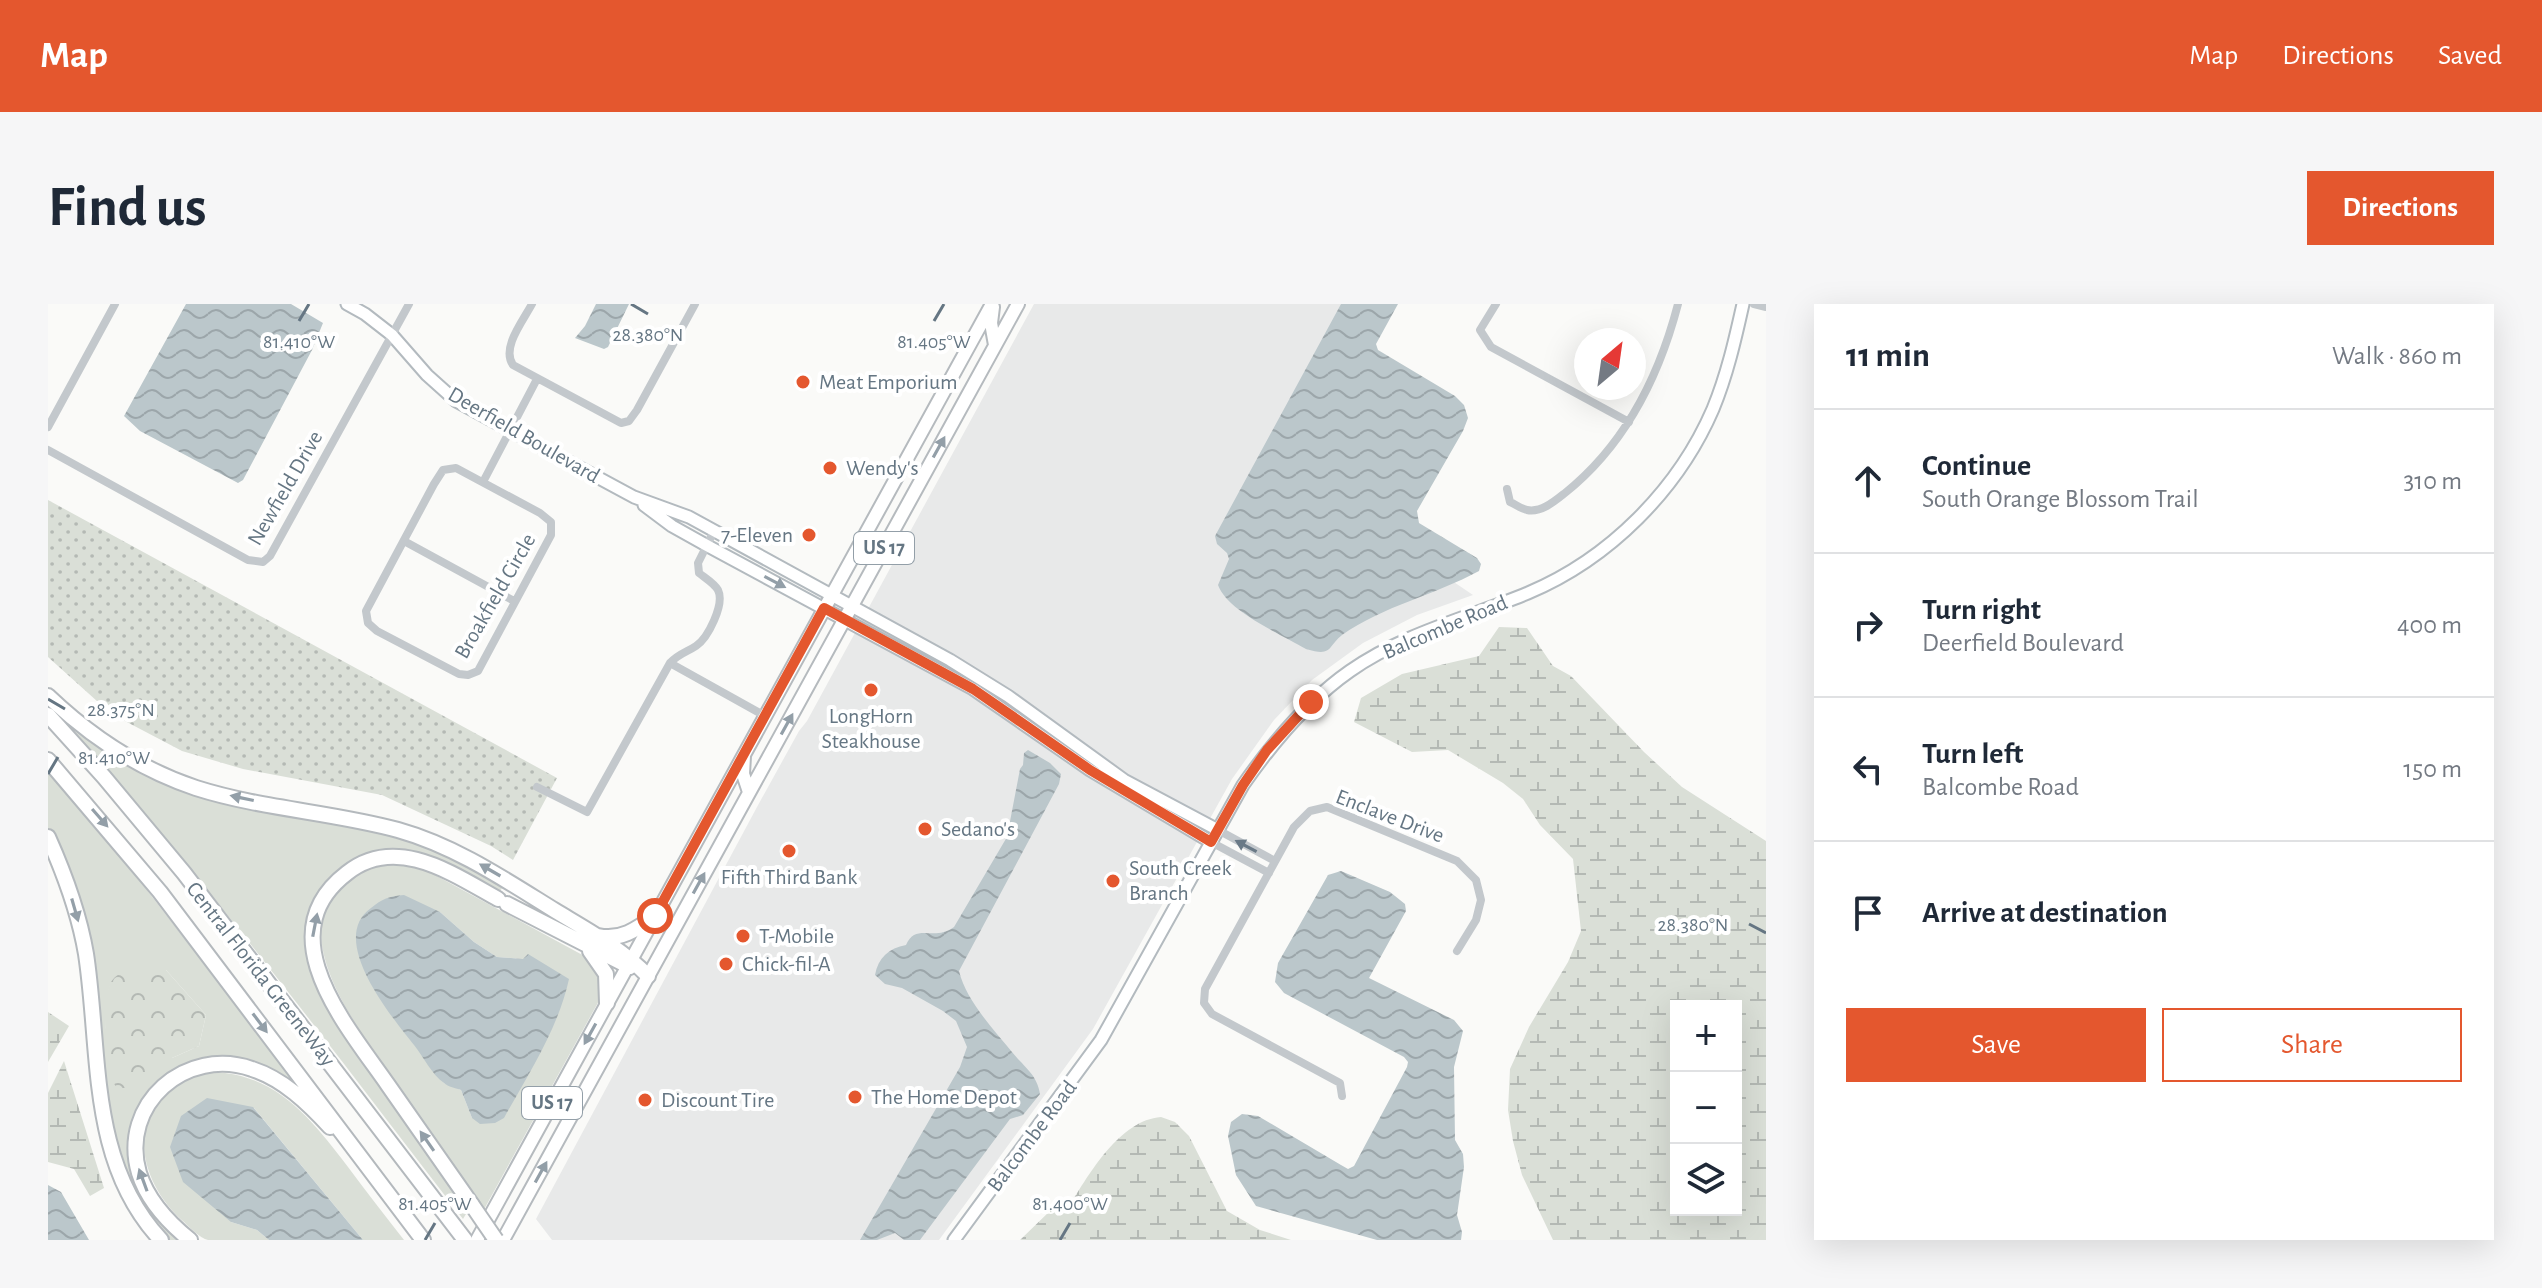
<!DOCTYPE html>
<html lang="en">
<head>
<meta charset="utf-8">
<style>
  body { margin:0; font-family:"Alegreya Sans",sans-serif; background:#f6f6f7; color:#1f2937 }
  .controls { position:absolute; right:24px; bottom:24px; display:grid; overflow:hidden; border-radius:0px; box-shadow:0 8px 32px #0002 }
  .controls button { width:72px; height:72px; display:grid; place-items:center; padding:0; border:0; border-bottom:2px solid #e0e1e3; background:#fff; color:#1f2937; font:40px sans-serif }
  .compass { position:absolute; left:1526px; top:24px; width:72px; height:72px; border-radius:50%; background:#fff; box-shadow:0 8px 32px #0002; rotate:29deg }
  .stop { position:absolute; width:24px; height:24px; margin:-18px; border:6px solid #e4572e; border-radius:50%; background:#fff }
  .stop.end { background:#e4572e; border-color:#fff; box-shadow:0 2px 8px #0008 }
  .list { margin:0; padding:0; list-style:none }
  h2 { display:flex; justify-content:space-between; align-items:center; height:104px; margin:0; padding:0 32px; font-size:34px }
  h2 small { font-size:26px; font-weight:400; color:#747a83 }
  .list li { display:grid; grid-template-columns:52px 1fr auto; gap:24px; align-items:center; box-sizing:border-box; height:144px; padding:0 32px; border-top:2px solid #e0e1e3 }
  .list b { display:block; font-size:30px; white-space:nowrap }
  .list p { margin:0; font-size:26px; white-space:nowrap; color:#747a83 }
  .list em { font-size:26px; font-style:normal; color:#747a83 }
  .actions { display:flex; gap:16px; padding:24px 32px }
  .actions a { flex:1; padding:18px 0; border:2px solid #e4572e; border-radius:0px; text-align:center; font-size:28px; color:#e4572e }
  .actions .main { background:#e4572e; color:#fff }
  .icon { flex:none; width:44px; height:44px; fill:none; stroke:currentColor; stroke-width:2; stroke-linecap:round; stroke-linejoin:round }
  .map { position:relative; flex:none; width:1718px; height:936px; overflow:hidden; border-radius:0px }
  header { display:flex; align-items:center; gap:48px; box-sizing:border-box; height:112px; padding:0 40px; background:#e4572e; color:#fff }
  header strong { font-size:38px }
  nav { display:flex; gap:44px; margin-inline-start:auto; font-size:28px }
  .intro { display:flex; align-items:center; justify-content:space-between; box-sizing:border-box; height:192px; padding:0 48px }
  h1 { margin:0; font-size:56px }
  .button { padding:20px 36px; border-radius:0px; background:#e4572e; color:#fff; font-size:28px; font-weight:700 }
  main { display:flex; gap:48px; padding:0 48px }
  aside { flex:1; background:#fff; border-radius:0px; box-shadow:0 8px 32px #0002 }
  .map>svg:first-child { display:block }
  .built { fill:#e8e9e9 }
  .grass { fill:#dadfd7; fill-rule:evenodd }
  .forest { fill:url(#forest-crowns) }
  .wetland { fill:url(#wetland-marsh); fill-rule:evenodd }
  .park { fill:url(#park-dots) }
  .water { fill:url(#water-waves) }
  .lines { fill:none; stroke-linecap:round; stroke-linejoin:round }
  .secondary-casing { stroke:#b3babf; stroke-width:15 }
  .primary-casing { stroke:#b5babe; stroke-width:16 }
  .highway-casing { stroke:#b4b9bd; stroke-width:18 }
  .street { stroke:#c3c8cc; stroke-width:8 }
  .secondary { stroke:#fff; stroke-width:11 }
  .primary { stroke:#fff; stroke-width:12 }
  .highway { stroke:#fff; stroke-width:14 }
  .highway-bridge-casing { stroke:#b4b9bd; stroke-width:18; stroke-linecap:butt }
  .highway-bridge { stroke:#fff; stroke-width:14 }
  .oneway { fill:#939fa8 }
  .oneway2 { fill:#6a7a87 }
  .route { stroke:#e4572e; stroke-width:10 }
  .ticks { fill:none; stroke:#657683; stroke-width:3 }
  .poi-dot { fill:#e4572e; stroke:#fff; stroke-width:3 }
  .labels { text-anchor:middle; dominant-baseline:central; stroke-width:8; stroke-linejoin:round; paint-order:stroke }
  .shield { fill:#fff; stroke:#939fa8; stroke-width:2 }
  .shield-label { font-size:20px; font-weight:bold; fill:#657683 }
  .poi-label { font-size:22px; fill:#657683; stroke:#fff; text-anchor:start }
  .street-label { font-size:22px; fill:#657683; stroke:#fff }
  .ticks-label { font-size:20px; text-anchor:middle; fill:#657683; stroke:#fff; stroke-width:8; stroke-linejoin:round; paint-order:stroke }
</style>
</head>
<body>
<header>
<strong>Map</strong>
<nav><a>Map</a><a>Directions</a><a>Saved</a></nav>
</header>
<div class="intro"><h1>Find us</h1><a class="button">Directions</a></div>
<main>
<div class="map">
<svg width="1718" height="936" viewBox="0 0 1718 936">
  <defs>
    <pattern id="forest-crowns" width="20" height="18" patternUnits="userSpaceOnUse" patternTransform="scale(2)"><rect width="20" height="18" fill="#dadfd7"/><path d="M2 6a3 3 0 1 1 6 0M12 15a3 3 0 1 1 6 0" fill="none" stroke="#b4b9b4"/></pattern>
    <pattern id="wetland-marsh" width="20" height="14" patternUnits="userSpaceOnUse" patternTransform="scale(2)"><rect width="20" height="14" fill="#dadfd7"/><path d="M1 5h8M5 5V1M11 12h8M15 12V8" fill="none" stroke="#b4b9b4"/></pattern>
    <pattern id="park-dots" width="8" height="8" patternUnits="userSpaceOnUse" patternTransform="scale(2)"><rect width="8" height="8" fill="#dadfd7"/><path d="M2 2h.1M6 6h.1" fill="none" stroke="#b4b9b4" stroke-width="1.8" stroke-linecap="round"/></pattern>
    <pattern id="water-waves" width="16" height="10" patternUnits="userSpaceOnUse" patternTransform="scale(2)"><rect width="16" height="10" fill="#bbc7cb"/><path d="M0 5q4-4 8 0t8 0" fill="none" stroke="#9ca6aa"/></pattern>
  </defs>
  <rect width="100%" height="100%" fill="#fafaf8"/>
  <path class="built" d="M986 0H1334L1242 167 1425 291 1369 311 1315 339 1264 376 1226 416 1184 475 1045 725 891 936H504L488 915 709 503 751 427 759 417Z"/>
  <path class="grass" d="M0 400 101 468 362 532 457 580 452 587 388 554 370 548 354 546 330 547 301 559 282 576 270 593 260 650 267 676 282 707 421 905 415 915C280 740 149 563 0 400Z
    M0 467 62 538 250 782 248 784 199 757 165 753 139 759 124 766 101 787 85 820 82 850 132 936H120L86 892 62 831 45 679 15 556 0 524ZM118 666 158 711 151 742 124 754 57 724 61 684 65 675Z
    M337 560 360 561 376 565 540 654C553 662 557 681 552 695L434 909C406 867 378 825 350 783 307 720 208 597 337 560ZM392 608 426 638 449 653 475 655 424 814 413 786 396 779 341 706Z
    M177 769C234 776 267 820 300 863 318 887 337 912 356 936H315L206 804 183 918 209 926 221 936C202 936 179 936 160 936 152 934 142 924 136 918 87 876 74 797 147 770 156 767 167 769 177 769Z"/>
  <path class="forest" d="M102 660 118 666 158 711 151 742 124 754 82 784H69C56 770 53 695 63 678 71 666 89 662 102 660Z"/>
  <path class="wetland" d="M1451 323 1479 324 1505 362 1523 372 1596 448 1634 483 1718 537V936H1505L1474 871 1465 837 1460 806 1462 765 1481 723 1520 658 1533 627 1525 555 1492 521 1475 495 1455 479 1400 446 1364 448 1306 418 1313 394 1354 370 1431 352ZM1688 702V906H1628V702Z
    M0 708 21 722 0 758Z
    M16 757 56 884 42 892 26 865 0 858V789Z
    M1113 813 1127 818 1141 832 1179 907 1212 926 1243 936H972L1003 906 1022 901C1041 870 1072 816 1113 813Z"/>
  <path class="park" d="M0 196 509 474 465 556 443 542 334 491 195 465 134 447 75 416 50 398 0 353Z"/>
  <path class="water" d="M138 0H243L275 19 264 46 195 176 190 179 92 127 76 112Z
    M548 0H581L560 43 556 45 527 34 537 22Z
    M1293 0H1350L1328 40 1330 46 1407 92 1416 101 1420 114 1415 127 1369 207 1371 219 1429 254 1433 260 1431 267C1387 291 1335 302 1294 331 1279 343 1285 353 1258 345 1233 330 1180 308 1170 281L1181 255 1179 249 1169 240 1167 232Z
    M980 446 1002 459 1013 470 1011 480 911 667C918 696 945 725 964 748 976 763 989 770 992 790L975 811 962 815 872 936H856L847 929 829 936H812L912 763 919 743 908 717 895 707 854 684 837 680 827 671C830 654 841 644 858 641 868 618 886 638 906 623L959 533 972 465 975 461 976 449Z
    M1293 567 1342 588 1357 600 1358 607 1321 674 1406 716 1415 727 1406 763 1407 836 1415 850 1416 863 1409 911 1414 928 1413 936H1329L1208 902 1188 871 1180 832 1183 818 1194 810 1210 812 1293 861 1300 865 1306 862 1359 763 1360 758 1356 753 1236 689 1227 678 1230 659 1280 571Z
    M356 591 392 608 426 638 449 653 475 655 480 650 521 675C510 725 481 769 456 814L447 819 432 820 424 814 413 786C408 784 400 783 396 779 384 771 375 752 366 741 343 712 279 635 323 604 334 595 341 592 356 591Z
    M159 794 205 803 315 936H221L209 926 183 918 135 878 122 843 133 812Z
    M0 881 13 888 41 936H0Z"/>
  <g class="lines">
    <g class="secondary-casing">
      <path id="secondary" d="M299 0 317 10 344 31 379 71 408 97 586 193 641 213 902 356 960 392 1076 476 1170 526
        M596 201 624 222 658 241 925 385 1042 466 1163 538
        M906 936 1053 736 1195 481C1225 438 1259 397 1302 367 1356 329 1420 314 1480 289 1561 255 1630 186 1665 105 1679 71 1687 36 1695 0"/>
    </g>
    <g class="primary-casing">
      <path id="primary" d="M945 3 943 19 947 41
        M696 452 695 470 701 488
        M429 936 944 0
        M455 936 970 0"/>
    </g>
    <g class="highway-casing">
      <path id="highway" d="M0 392C43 433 91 465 148 484 214 505 284 508 350 526 407 542 456 575 506 606 539 626 573 644 600 672
        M0 411 56 473 136 569 417 936
        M0 456 112 588 375 936
        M0 533C17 571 31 609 38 650 53 749 40 858 113 936
        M459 600 582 663
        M550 632C573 637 589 625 607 612
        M542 647 558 670 559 699
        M424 901C396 861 368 821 340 781 300 723 218 631 299 569 348 530 405 570 450 595
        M142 936C121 919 99 895 91 869 71 800 138 742 204 765 235 775 260 799 282 823"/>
    </g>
    <path class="street" d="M484 0C475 17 453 44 465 61L573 119 581 117 589 106 647 0
      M1448 0 1432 26 1443 43 1581 118
      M1706 0 1718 3
      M0 123 67 0
      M0 146 200 256 215 258 222 252 361 0
      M408 164 492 209 503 218V231L430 367 420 371 411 370 329 327 320 319 318 307 386 180 395 166Z
      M435 178 489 75
      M1459 185 1462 198C1467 200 1473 205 1479 206 1493 209 1507 197 1517 189 1577 141 1611 73 1630 0
      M356 237 466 297
      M622 359 717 412
      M489 483 539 508 622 359C630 350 639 348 648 342 660 334 677 300 670 286 666 279 657 274 651 269L650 259 666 227
      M1170 526 1227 557
      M1163 538 1221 569
      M1294 792 1292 779 1164 710 1156 699 1157 685 1246 523 1262 507 1279 503 1409 557 1428 576 1433 596 1428 616 1409 647"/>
    <use href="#secondary" class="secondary"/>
    <use href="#primary" class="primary"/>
    <use href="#highway" class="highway"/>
    <g class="highway-bridge-casing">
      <path id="highway-bridge" d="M424 901 448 936"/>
    </g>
    <use href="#highway-bridge" class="highway-bridge"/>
  </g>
  <defs><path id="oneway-solid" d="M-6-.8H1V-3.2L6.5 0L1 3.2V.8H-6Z" transform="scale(2)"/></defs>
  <g class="oneway">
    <use href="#oneway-solid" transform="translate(891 143) rotate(-61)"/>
    <use href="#oneway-solid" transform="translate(727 278) rotate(28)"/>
    <use href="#oneway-solid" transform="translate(739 420) rotate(-61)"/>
    <use href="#oneway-solid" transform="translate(194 494) rotate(-168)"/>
    <use href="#oneway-solid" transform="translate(52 514) rotate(49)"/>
    <use href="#oneway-solid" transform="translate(442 566) rotate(-150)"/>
    <use href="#oneway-solid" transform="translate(651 579) rotate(-61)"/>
    <use href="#oneway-solid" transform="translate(27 606) rotate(74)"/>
    <use href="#oneway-solid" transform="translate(267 621) rotate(-79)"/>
    <use href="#oneway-solid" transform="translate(212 719) rotate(53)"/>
    <use href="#oneway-solid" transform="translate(542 730) rotate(119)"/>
    <use href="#oneway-solid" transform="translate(379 837) rotate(-125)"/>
    <use href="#oneway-solid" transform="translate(493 868) rotate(-61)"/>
    <use href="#oneway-solid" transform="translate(95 876) rotate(-110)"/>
  </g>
  <use class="oneway2" href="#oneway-solid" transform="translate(1198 542) rotate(-152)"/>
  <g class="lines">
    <path class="route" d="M607 612 776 304 925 385 1042 466 1163 538 1195 481 1219 446 1263 398"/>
  </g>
  <path class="ticks" d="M583 0 600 10M251 17 261 0M886 17 896 0M0 395 17 405M0 470 10 453M1701 620 1718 629M377 936 387 919M1012 936 1022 919"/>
  <g class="poi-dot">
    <circle cx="755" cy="78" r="8"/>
    <circle cx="782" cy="164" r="8"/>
    <circle cx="761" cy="231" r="8"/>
    <circle cx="823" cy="386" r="8"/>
    <circle cx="877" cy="525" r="8"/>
    <circle cx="741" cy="547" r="8"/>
    <circle cx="1065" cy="577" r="8"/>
    <circle cx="695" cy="632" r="8"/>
    <circle cx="678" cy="660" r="8"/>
    <circle cx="807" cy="793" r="8"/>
    <circle cx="597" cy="796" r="8"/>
  </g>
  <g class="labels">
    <g class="shield">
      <rect x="806" y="228" width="60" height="32" rx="6"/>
      <rect x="474" y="783" width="60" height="32" rx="6"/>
    </g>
    <g class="shield-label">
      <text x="836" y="244">US 17</text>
      <text x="504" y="799">US 17</text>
    </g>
    <g class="poi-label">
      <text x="771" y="78">Meat Emporium</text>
      <text x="798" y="164">Wendy's</text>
      <text x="745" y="231" text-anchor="end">7-Eleven</text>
      <text x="823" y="412" text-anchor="middle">LongHorn<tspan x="823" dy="25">Steakhouse</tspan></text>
      <text x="893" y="525">Sedano's</text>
      <text x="1081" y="564">South Creek<tspan x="1081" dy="25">Branch</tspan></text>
      <text x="741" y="573" text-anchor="middle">Fifth Third Bank</text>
      <text x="711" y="632">T-Mobile</text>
      <text x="694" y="660">Chick-fil-A</text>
      <text x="823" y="793">The Home Depot</text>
      <text x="613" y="796">Discount Tire</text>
    </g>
    <g class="street-label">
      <text transform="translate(476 131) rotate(30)">Deerfield Boulevard</text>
      <text transform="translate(237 184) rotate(-60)">Newfield Drive</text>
      <text transform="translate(447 292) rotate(-60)">Broakfield Circle</text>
      <text transform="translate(1397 323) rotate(-23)">Balcombe Road</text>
      <text transform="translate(1342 512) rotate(21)">Enclave Drive</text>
      <text transform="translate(213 670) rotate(52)">Central Florida GreeneWay</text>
      <text transform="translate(984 832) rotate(-53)">Balcombe Road</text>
    </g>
  </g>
  <g class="ticks-label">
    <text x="600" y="37">28.380°N</text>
    <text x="251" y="44">81.410°W</text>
    <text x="886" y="44">81.405°W</text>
    <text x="73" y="412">28.375°N</text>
    <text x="66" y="460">81.410°W</text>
    <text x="1645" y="627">28.380°N</text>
    <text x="387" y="906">81.405°W</text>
    <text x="1022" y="906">81.400°W</text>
  </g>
</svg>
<div class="controls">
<button>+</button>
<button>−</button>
<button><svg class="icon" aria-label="layers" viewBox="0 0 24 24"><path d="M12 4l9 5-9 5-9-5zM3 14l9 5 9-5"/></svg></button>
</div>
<svg class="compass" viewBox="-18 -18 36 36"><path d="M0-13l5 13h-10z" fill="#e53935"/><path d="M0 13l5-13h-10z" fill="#747a83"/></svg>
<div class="stop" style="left:607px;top:612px"></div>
<div class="stop end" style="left:1263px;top:398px"></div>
</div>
<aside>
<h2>11 min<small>Walk · 860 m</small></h2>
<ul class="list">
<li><svg class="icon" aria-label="ahead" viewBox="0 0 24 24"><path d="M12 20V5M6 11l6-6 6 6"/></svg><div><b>Continue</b><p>South Orange Blossom Trail</p></div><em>310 m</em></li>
<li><svg class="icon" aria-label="right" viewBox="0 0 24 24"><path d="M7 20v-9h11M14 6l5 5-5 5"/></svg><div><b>Turn right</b><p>Deerfield Boulevard</p></div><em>400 m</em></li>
<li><svg class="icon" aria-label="left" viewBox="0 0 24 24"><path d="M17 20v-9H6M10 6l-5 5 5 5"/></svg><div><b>Turn left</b><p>Balcombe Road</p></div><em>150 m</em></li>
<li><svg class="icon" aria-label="arrive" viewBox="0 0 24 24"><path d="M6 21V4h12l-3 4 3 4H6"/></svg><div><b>Arrive at destination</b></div></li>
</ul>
<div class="actions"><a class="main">Save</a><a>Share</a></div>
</aside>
</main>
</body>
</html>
